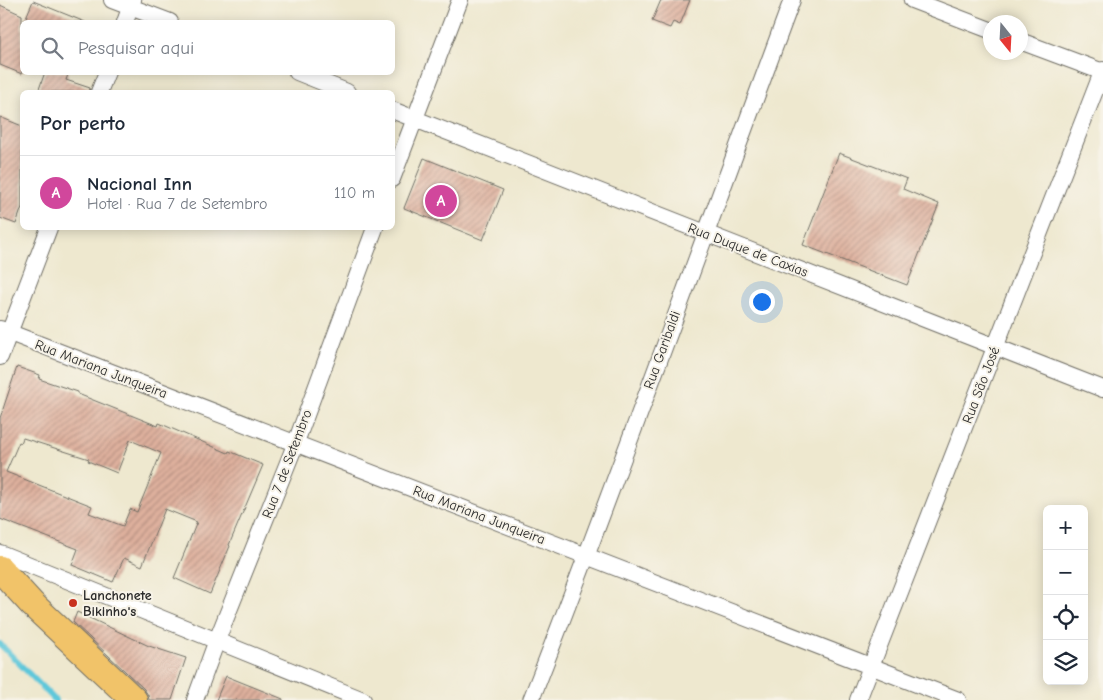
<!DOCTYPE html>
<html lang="pt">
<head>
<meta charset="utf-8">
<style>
  body { margin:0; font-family:"Comic Neue",sans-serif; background:#f2f2f3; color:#1f2937 }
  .controls { position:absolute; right:15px; bottom:15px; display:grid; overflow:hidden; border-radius:8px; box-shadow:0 2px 12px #0003 }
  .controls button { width:45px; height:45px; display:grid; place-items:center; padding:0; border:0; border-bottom:1px solid #e0e1e3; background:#fff; color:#1f2937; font:25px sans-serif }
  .compass { position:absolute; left:983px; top:15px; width:45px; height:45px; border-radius:50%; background:#fff; box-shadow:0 2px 12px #0003; rotate:162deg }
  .you { position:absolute; left:761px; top:301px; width:18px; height:18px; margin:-12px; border:4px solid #fff; border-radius:50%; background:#1a73e8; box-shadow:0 0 0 8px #1a73e833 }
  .badge { display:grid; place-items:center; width:32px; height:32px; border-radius:50%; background:#db2777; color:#fff; font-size:16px; font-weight:700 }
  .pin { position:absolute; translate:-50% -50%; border:2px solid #fff; box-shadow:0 1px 5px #0006 }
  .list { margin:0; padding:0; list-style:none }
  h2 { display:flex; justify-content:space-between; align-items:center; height:65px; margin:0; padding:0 20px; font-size:21px }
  h2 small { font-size:16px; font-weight:400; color:#747a83 }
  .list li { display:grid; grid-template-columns:32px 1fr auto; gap:15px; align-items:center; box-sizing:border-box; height:75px; padding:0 20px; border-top:1px solid #e0e1e3 }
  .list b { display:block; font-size:19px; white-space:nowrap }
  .list p { margin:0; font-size:16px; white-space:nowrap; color:#747a83 }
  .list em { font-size:16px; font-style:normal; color:#747a83 }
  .icon { flex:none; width:28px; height:28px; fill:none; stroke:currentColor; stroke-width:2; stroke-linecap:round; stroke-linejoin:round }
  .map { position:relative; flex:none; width:1103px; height:700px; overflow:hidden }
  .search { position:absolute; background:#fff; box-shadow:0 2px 12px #0003; left:20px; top:20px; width:375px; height:55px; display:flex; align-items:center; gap:12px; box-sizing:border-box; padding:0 18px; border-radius:8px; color:#747a83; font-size:19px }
  .panel { position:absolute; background:#fff; box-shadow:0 2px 12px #0003; left:20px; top:90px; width:375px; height:140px; border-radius:8px }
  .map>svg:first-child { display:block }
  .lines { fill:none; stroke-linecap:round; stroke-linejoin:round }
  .stream { stroke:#5fc8da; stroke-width:6 }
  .building { fill:url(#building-hatch); fill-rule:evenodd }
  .minor-casing { stroke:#6f6d64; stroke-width:18 }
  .primary-casing { stroke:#6f6d64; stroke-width:28 }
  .minor { stroke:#fff; stroke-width:16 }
  .primary { stroke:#f1c369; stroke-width:26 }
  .poi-dot { fill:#c8321e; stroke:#f7f3e8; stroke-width:2 }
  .labels { text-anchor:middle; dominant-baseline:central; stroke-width:4; stroke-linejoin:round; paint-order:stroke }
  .street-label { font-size:14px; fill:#2b2b2b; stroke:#f7f3e8 }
  .poi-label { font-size:14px; font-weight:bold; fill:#2b2b2b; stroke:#f7f3e8; text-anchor:start }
</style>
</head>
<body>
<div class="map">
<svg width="1103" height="700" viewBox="0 0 1103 700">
  <defs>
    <pattern id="building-hatch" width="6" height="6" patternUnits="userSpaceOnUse" patternTransform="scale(1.25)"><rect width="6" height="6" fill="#deb09d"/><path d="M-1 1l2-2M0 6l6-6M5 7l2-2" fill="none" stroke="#b48f80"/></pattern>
  </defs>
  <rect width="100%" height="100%" fill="#f7f3e8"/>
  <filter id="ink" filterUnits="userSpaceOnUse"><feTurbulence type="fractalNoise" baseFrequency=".02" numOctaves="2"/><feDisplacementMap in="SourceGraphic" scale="10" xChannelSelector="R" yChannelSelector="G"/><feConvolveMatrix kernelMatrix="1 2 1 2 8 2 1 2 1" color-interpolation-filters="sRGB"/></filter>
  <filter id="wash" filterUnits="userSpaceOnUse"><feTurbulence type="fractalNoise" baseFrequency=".0096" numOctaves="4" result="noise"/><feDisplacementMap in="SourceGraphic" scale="20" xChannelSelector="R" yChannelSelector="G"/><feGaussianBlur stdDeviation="1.12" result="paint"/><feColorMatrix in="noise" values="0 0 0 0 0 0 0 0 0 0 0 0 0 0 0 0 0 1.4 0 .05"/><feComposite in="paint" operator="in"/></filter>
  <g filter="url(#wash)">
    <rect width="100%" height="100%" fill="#eee8cf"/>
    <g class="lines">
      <path class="stream" d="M0 644 55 700"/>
    </g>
    <g id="blocks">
      <path class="building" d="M661 0H690L680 25 673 22 670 28 652 21Z
        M33 1 85 22H24Z
        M0 5 22 15V74L0 65Z
        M45 72H69L66 80 90 88 89 92H38Z
        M0 117 22 126V207L16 224 0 218Z
        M839 153 907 179 903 189 939 204 907 285 803 245Z
        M424 158 503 190 483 240 404 208Z
        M17 367 40 375 39 379 78 392V394L158 426 159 423 228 453 229 451 263 465 229 545 230 546 210 594 174 578 197 522 165 509 142 566 124 558 113 582 72 565 78 549 0 519V418ZM23 438 89 459 88 461 117 473 130 440 161 453 137 512 130 509 123 526 89 513 92 506 6 472 19 442 21 443Z
        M77 612 149 646 186 658 172 700H149L148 695 144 689 73 622Z
        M226 676 283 699V700H216Z"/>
    </g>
  </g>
  <g filter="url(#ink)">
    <use href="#blocks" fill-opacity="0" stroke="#6f6d64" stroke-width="1"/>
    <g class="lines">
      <g class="minor-casing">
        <path id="minor" d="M112 0 170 22
          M912 0 990 30
          M125 22 133 0
          M1020 41 1103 72
          M297 72 347 92
          M99 92 107 72
          M392 110 1103 389
          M392 179 460 0
          M0 329 958 700
          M0 357 49 228
          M0 553 363 700
          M195 700 217 640 295 445 375 228
          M531 700C622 468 705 233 792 0
          M858 700 1103 70"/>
      </g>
      <g class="primary-casing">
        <path id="primary" d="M0 569 32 604 134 700"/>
      </g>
      <use href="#minor" class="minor"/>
      <use href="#primary" class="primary"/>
    </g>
  </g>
  <circle class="poi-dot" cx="73" cy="603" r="5"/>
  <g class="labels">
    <g class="street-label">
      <text transform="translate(748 250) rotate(21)">Rua Duque de Caxias</text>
      <text transform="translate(662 350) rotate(-70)">Rua Garibaldi</text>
      <text transform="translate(101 369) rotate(21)">Rua Mariana Junqueira</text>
      <text transform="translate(981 385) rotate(-69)">Rua São José</text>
      <text transform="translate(287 464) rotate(-69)">Rua 7 de Setembro</text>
      <text transform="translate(479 515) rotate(21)">Rua Mariana Junqueira</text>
    </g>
    <g class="poi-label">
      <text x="83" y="595">Lanchonete<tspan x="83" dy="16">Bikinho's</tspan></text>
    </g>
  </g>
</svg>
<div class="controls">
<button>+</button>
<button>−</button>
<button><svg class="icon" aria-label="locate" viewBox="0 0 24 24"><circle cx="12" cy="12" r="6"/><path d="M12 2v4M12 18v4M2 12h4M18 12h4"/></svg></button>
<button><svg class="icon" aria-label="layers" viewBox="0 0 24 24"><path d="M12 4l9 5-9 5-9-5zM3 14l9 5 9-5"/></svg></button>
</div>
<svg class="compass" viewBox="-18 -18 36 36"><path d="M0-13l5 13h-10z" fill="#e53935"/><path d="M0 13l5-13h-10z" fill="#747a83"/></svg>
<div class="you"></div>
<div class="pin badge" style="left:441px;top:201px;background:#d1479c">A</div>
<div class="search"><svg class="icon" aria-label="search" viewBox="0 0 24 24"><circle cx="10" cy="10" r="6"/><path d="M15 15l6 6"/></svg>Pesquisar aqui</div>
<section class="panel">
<h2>Por perto<small></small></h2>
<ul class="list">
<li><span class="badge" style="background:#d1479c">A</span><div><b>Nacional Inn</b><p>Hotel · Rua 7 de Setembro</p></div><em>110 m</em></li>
</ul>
</section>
</div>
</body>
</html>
